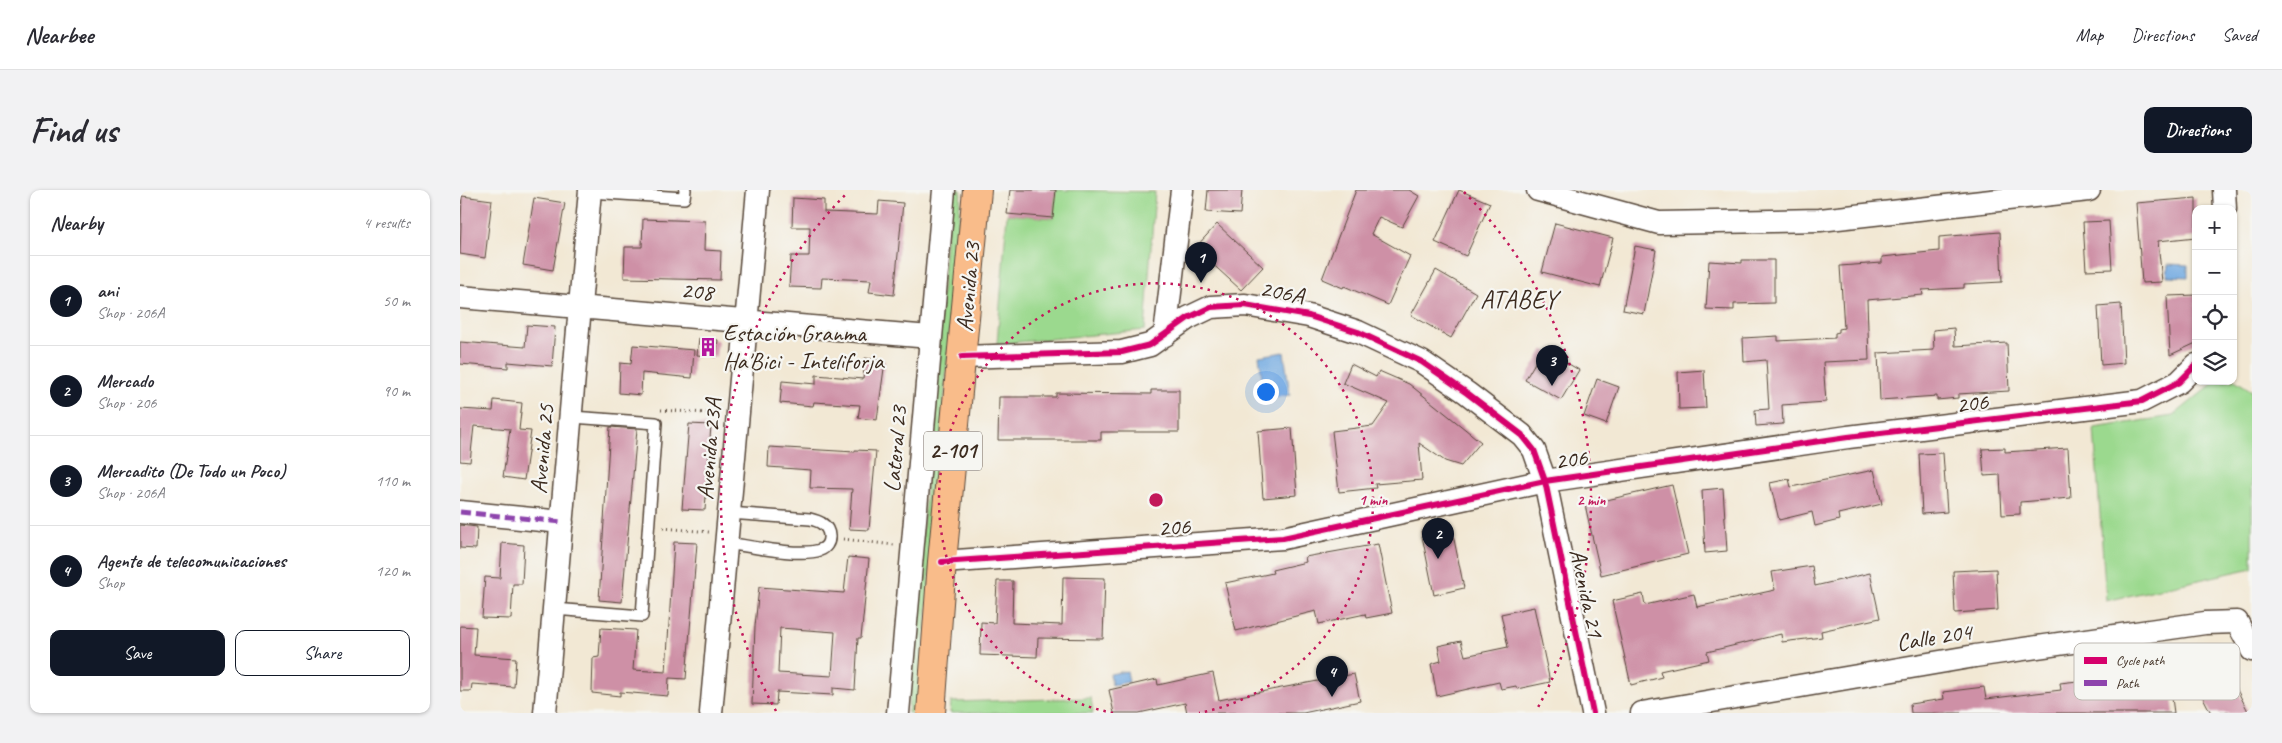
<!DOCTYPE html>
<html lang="en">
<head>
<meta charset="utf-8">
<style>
  body { margin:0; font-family:Caveat,sans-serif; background:#f2f2f3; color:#2b2b33 }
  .controls { position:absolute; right:15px; top:15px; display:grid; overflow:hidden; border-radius:10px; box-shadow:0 1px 4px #0004 }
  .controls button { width:45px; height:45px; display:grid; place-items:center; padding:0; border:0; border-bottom:1px solid #e1e1e2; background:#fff; color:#2b2b33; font:25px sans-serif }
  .you { position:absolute; left:805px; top:201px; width:18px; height:18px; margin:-12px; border:4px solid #fff; border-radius:50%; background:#1a73e8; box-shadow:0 0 0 8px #1a73e833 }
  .badge { display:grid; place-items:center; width:32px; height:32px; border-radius:50%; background:#111827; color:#fff; font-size:16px; font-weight:700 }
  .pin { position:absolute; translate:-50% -41px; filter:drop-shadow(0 1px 2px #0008) }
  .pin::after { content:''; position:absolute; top:26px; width:18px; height:15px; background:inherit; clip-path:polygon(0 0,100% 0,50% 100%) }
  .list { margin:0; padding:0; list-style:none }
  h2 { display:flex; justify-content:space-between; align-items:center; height:65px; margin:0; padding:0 20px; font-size:21px }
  h2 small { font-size:16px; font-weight:400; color:#7c7c81 }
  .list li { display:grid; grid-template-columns:32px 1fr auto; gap:15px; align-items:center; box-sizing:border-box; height:90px; padding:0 20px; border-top:1px solid #e1e1e2 }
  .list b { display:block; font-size:19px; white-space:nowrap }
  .list p { margin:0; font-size:16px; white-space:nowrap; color:#7c7c81 }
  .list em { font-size:16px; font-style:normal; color:#7c7c81 }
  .actions { display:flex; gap:10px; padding:15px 20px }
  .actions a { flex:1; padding:11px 0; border:1px solid #111827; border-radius:10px; text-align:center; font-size:18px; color:#111827 }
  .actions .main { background:#111827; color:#fff }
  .icon { flex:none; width:28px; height:28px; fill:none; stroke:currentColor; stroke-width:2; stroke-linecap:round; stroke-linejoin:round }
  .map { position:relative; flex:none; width:1792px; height:523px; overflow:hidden; border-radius:10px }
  header { display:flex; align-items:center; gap:30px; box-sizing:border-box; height:70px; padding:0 25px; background:#fff; border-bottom:1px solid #e1e1e2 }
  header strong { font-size:24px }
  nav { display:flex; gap:28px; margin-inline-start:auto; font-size:18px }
  .intro { display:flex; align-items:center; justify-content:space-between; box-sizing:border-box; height:120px; padding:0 30px }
  h1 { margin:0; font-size:35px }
  .button { padding:12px 22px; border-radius:10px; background:#111827; color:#fff; font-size:18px; font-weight:700 }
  main { display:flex; gap:30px; padding:0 30px }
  aside { flex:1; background:#fff; border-radius:10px; box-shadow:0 1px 4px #0004 }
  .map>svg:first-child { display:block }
  .green { fill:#9bd98e; stroke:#6b8256 }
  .water { fill:#73aae1; stroke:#576a80 }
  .building { fill:#ce90a6; fill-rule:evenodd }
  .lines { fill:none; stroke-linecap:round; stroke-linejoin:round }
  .service-casing { stroke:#564639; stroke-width:14 }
  .minor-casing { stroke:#564639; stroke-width:25 }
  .primary-casing { stroke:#564639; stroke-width:30 }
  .path { stroke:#564639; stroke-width:3; stroke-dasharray:1 4; stroke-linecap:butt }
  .service { stroke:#fff; stroke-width:11 }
  .minor { stroke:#fff; stroke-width:22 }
  .primary { stroke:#f9bc8a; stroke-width:28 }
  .quiet { stroke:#8e44ad; stroke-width:5; stroke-dasharray:10 5; stroke-linecap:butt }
  .cycleway-casing { stroke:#f6f6f2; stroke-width:9 }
  .cycleway { stroke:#d6006c; stroke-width:6 }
  .ring { fill:none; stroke:#c2185b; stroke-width:2.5; stroke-dasharray:2.5 5 }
  .labels { text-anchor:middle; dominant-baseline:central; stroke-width:4.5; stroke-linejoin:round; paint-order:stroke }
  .shield { fill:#f6f6f2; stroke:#73675e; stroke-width:1 }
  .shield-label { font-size:22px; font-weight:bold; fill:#3b2a1e }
  .street-label { font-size:24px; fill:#3b2a1e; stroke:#f6f6f2 }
  .poi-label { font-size:24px; fill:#3b2a1e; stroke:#f6f6f2; text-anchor:start }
  .neighbourhood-label { font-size:25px; letter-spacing:1px; fill:#3b2a1e; stroke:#f6f6f2 }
  .key { fill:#f6f6f2; stroke:#beb9b2; stroke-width:1 }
  .key-label { font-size:14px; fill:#3b2a1e }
  .centre { fill:#c2185b; stroke:#f6f6f2; stroke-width:2.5 }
  .ring-label { font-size:15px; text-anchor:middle; font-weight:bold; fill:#c2185b; stroke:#f6f6f2; stroke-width:4.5; stroke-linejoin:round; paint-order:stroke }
</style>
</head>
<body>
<header>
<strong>Nearbee</strong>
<nav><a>Map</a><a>Directions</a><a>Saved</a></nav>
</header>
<div class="intro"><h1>Find us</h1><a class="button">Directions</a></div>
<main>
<aside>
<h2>Nearby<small>4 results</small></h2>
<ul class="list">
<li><span class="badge">1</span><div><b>ani</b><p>Shop · 206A</p></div><em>50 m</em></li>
<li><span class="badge">2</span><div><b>Mercado</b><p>Shop · 206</p></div><em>90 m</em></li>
<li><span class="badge">3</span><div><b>Mercadito (De Todo un Poco)</b><p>Shop · 206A</p></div><em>110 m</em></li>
<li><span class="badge">4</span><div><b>Agente de telecomunicaciones</b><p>Shop</p></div><em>120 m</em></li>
</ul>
<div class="actions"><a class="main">Save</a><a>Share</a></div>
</aside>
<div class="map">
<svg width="1792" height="523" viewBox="0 0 1792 523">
  <rect width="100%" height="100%" fill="#f6f6f2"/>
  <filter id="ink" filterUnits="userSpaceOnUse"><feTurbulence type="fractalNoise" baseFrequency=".02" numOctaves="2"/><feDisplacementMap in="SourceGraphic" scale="10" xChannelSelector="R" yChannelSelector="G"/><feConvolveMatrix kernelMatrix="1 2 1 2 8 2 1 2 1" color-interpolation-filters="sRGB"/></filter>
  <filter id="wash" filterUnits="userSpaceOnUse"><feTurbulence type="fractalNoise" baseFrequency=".0096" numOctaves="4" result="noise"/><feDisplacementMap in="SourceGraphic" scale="20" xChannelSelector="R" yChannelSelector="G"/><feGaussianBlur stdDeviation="1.12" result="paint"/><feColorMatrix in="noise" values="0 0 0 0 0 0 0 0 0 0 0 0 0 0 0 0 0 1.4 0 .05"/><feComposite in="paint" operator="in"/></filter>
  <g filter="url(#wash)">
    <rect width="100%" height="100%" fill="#f2e8d4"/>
    <path class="green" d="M490 0H501L459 523H448Z
      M596 0 695 2 685 140 537 154 547 24 593 28Z
      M1773 189 1792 201V378L1646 411 1634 238 1713 226 1756 191H1773Z
      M631 508 633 523H490L491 512Z"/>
    <path class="water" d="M1708 74 1728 75V87L1707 86Z
      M824 162 830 205 805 209 799 166Z
      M667 481 669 492 652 495 650 484Z"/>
    <g id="blocks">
      <path class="building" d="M550 0H596L593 28 547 24Z
        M748 0H782L780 24 746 22Z
        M896 0H949L959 6 942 37 919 27 911 44 950 66 928 115 884 96 883 98 862 89Z
        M999 0 1030 13 1006 66 975 52Z
        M2 6 32 10 25 68 0 64Z
        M74 8 105 13 93 80 63 75Z
        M333 8 364 10V22L418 24 419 11 443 13 434 105 409 102 411 90 362 88 361 98 329 97 331 66H349L350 37H332Z
        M1736 8V47L1698 51 1702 92 1682 93 1676 13Z
        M183 29 245 31 244 60 261 61 260 90 164 88 165 57H182Z
        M1649 31 1652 79 1626 80 1623 32Z
        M1095 33 1153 48 1140 97 1082 82Z
        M757 34 803 77 781 100 735 58Z
        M1540 42 1542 92 1504 94V98L1462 100 1463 105 1407 110 1409 170 1363 172 1366 212 1322 215 1323 234 1296 236 1295 220 1309 219 1306 170 1284 172 1283 148 1318 146V151L1375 148V143L1379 142V139L1384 138 1380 76 1422 73V67L1479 61V47Z
        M1175 56 1196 60 1184 124 1163 120Z
        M1282 70H1314V113L1274 114V120L1246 119 1249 71 1282 73Z
        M976 80 1016 103 991 148 951 125Z
        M1736 105V153L1710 165 1707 106Z
        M1661 114 1664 173 1641 175 1638 116Z
        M67 135 95 137 92 176 48 172V178L0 174V152L65 157Z
        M1494 138 1495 156 1547 153 1549 201 1498 204V208L1477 210V206L1420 210 1418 163 1474 160 1473 140Z
        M239 148 258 150 256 167 237 165Z
        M173 155 234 160 232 188 182 183 181 205 159 203 160 173 171 174Z
        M1083 159 1119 180 1101 210 1065 190Z
        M405 168 425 171 417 230 398 228 400 215 354 212 353 216 320 213 322 191 356 194V185L403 189Z
        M891 174 916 187 919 181 949 194 1021 252 1001 276 985 271 959 253 962 290 915 294 916 298 879 302 872 241 913 236 929 213 883 193Z
        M1244 180 1246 218 1219 219 1218 182Z
        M1137 189 1159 197 1146 234 1124 226Z
        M691 200H719V242H641V250H538L539 207H596V203L691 204Z
        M34 210 62 213 59 240 71 241 64 290 43 287 50 239 14 236 10 272 0 271V219L33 221Z
        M229 234 251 235 245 320 222 319Z
        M150 237 177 239 162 412 139 410Z
        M832 238 837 305 803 308 798 241Z
        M309 257 395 262V260L416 261 409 340 389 339 392 299 350 298 351 280 308 277Z
        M1545 258V262L1608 258 1611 308 1560 312V324L1542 325 1540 285 1524 286 1522 259Z
        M1483 263 1487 322 1462 324 1459 264Z
        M1414 280 1422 314 1378 324 1379 330 1355 336 1352 322 1319 330 1310 293 1329 289 1331 297Z
        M1212 295 1228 364 1141 385 1125 315Z
        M1263 298 1267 361 1245 363 1242 300Z
        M0 335 17 337 16 359 0 358Z
        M991 335 1004 398 974 405 961 341Z
        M214 352 237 353 226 489 209 488 208 506 160 502V506L132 503 133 468 139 467 141 438 176 440 173 480 206 482Z
        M42 353 64 355 62 394H53L51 429 22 428 25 387 40 388Z
        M918 354 932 423 906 428 905 424 859 434 856 421 776 441 765 393 813 383 812 380 846 372 845 367Z
        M388 367 409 369 401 448H398L395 500 373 498V505L317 502 316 515 292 514 295 436 299 397 384 403ZM320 438 375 442 372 486 318 483Z
        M1352 376 1355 396 1410 383 1420 428 1361 441 1362 447 1322 452 1321 444 1247 462 1249 470 1200 481 1202 487 1171 495 1152 411 1183 404 1185 415 1234 404 1237 417 1315 400 1312 382Z
        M1536 379 1538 420 1495 423 1493 381Z
        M603 387 645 388 643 449 578 448 577 467 520 465 521 432 535 433 537 391H553L552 433 602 435Z
        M1074 417 1090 492 1057 499 1056 496 1041 499 1039 492 977 506 971 474 981 471 978 456 1001 451 1005 466 1048 457 1041 424Z
        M0 436 16 437 14 465 56 468 54 497 12 494 11 501H0Z
        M1761 469 1789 523H1751L1731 484Z
        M753 483 759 510 894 484 900 511 843 523H727L725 513 679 523H654L649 500 697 489 698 495Z
        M1652 487 1654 500 1710 493 1714 523H1451L1450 514 1484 509 1483 502 1524 497 1526 509 1601 500 1600 493Z"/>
    </g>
  </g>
  <g filter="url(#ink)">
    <use href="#blocks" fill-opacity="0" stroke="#564639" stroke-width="1"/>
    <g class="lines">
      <g class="service-casing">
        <path id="service" d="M130 2 224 8 225 0
          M267 353C289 356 340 367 360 360 372 356 372 339 361 333 358 331 354 330 350 329L269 323
          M94 419 182 426 196 233 112 227"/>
      </g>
      <g class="minor-casing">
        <path id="minor" d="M1078 0 1199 33 1360 30 1629 0
          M1764 0 1765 19
          M0 107 470 147
          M705 145 722 0
          M502 167 662 162 690 155 728 128 751 117 785 115 849 126 898 142 962 172 1007 203 1062 245 1074 260 1085 291 1133 523
          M0 322 102 332
          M482 372 823 348 1085 291 1388 247 1682 211 1719 192 1736 175
          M85 523 130 0
          M251 523 298 0
          M438 523 484 0
          M1182 523 1515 466 1745 433 1777 432 1792 460"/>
      </g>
      <g class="primary-casing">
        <path id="primary" d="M471 523 482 372 517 0"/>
      </g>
      <path class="path" d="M201 220 260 224
        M203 338 249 342
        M383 349 434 355"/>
      <use href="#service" class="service"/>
      <use href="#minor" class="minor"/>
      <use href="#primary" class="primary"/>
      <path class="quiet" d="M0 322 102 332"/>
      <g class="cycleway-casing">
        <path id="cycleway" d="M502 167 662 162 690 155 728 128 751 117 785 115 849 126 898 142 962 172 1007 203 1062 245 1074 260 1085 291 1133 523
          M482 372 823 348 1085 291 1388 247 1682 211 1719 192 1736 175"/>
      </g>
      <use href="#cycleway" class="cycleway"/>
    </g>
  </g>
  <g class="ring">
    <path d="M653 523A217 217 0 1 1 739 523"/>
    <path d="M316 521A435 435 0 0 1 388 2M1004 2A435 435 0 0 1 1076 521"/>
  </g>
  <defs>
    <g id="building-bare" transform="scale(1.5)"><path d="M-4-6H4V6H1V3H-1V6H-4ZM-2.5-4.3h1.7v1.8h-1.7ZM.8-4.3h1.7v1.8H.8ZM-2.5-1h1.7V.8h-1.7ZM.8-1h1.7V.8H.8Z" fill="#b5179e" stroke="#f6f6f2" stroke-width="2.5" paint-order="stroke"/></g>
  </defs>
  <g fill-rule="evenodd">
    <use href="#building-bare" x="248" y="157"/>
  </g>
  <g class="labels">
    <rect class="shield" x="464" y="241.5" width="58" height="39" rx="4"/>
    <g class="shield-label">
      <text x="493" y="261">2-101</text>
    </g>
    <g class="street-label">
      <text transform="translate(508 97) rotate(-85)">Avenida 23</text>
      <text transform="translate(237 101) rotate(5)">208</text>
      <text transform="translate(822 102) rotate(11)">206A</text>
      <text transform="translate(1512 213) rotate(-7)">206</text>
      <text transform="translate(82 259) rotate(-85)">Avenida 25</text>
      <text transform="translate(249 259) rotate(-85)">Avenida 23A</text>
      <text transform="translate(435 259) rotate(-85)">Lateral 23</text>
      <text transform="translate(1111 269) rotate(-8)">206</text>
      <text transform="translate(714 337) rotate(-4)">206</text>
      <text transform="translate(1127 403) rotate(78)">Avenida 21</text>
      <text transform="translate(1474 447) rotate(-9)">Calle 204</text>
    </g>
    <g class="poi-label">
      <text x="263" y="143">Estación Granma<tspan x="263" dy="28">Ha'Bici - Inteliforja</tspan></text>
    </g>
    <g class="neighbourhood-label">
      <text x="1059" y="110">ATABEY</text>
    </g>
  </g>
  <rect x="1614" y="453" width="166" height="57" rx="8" class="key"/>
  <rect x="1624" y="467" width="23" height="7" fill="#d6006c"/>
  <rect x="1624" y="490" width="23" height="6" fill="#8e44ad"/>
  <g class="key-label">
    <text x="1656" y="475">Cycle path</text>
    <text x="1656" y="498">Path</text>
  </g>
  <circle cx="696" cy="310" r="8" class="centre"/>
  <g class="ring-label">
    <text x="913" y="315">1 min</text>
    <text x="1131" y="315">2 min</text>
  </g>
</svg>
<div class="controls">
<button>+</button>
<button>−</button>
<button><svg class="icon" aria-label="locate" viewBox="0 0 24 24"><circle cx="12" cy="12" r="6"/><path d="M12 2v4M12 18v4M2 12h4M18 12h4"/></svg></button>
<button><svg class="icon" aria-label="layers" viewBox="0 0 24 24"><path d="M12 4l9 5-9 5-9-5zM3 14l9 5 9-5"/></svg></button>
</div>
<div class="you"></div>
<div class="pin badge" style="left:741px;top:93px">1</div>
<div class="pin badge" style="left:978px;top:369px">2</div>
<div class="pin badge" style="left:1092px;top:196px">3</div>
<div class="pin badge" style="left:872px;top:507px">4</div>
</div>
</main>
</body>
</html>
